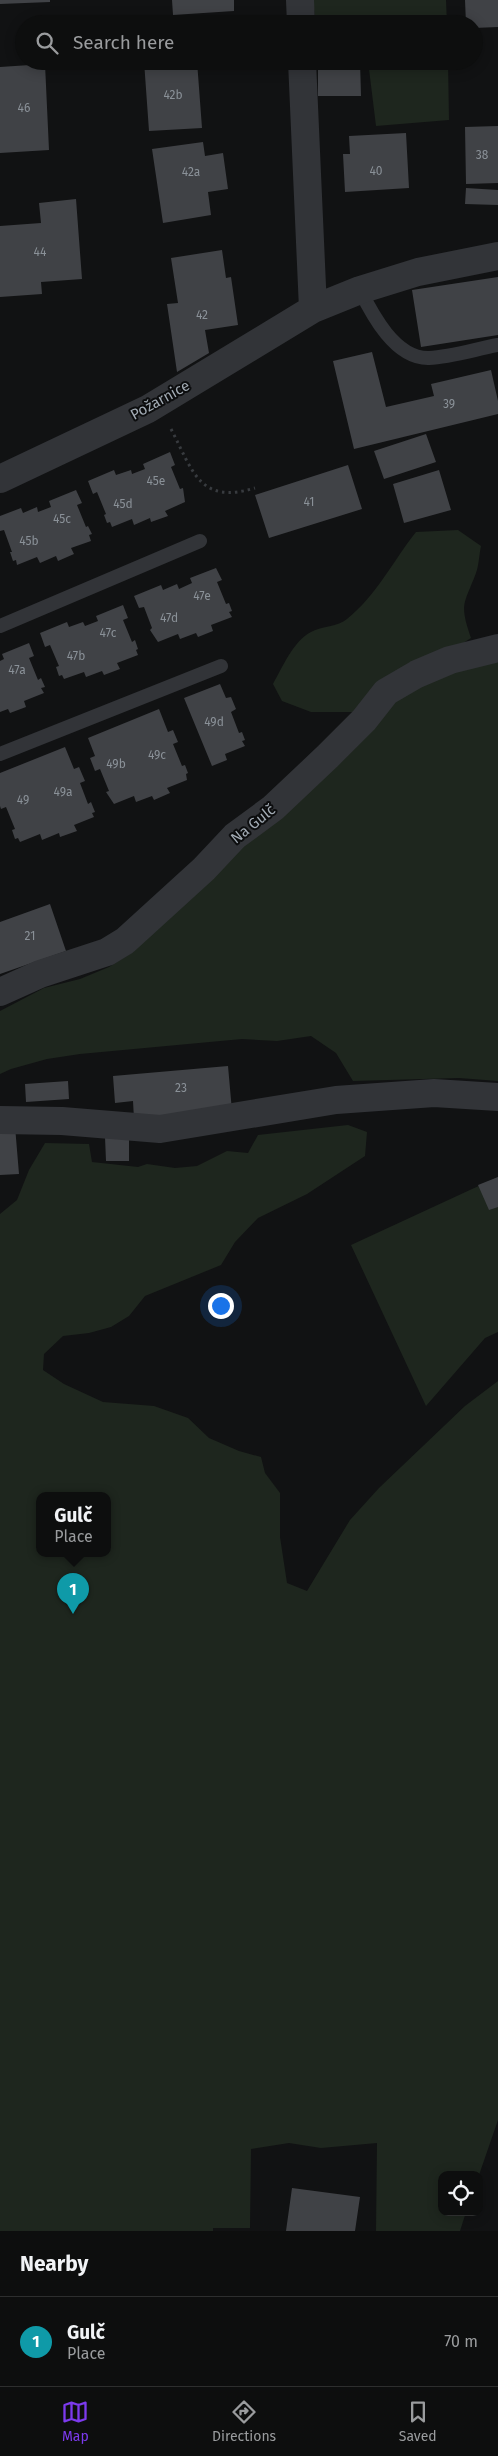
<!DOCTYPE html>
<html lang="en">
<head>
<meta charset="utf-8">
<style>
  body { margin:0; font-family:"Fira Sans",sans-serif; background:#1b1c1c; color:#f1f3f6 }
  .controls { position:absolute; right:15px; bottom:15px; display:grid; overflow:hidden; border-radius:10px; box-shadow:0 2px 12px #0003 }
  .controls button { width:45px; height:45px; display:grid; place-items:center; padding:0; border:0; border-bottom:1px solid #2d2e2e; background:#0d0e0e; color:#f1f3f6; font:25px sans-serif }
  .you { position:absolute; left:220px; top:1305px; width:18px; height:18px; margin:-12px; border:4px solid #fff; border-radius:50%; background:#1a73e8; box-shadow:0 0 0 8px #1a73e833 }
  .badge { display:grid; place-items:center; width:32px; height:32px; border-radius:50%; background:#7c3aed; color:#fff; font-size:16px; font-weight:700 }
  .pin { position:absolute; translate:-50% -41px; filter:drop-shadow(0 1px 2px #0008) }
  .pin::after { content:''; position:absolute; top:26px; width:18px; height:15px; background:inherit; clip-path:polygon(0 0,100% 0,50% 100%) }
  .popup { position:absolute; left:36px; top:1492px; width:75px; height:65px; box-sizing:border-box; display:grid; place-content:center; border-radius:10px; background:#0d0e0e; filter:drop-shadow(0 1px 4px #0005); font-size:16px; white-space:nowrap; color:#9a9c9e }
  .popup b { font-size:19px; color:#f1f3f6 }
  .popup::after { content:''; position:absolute; left:50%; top:100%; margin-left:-10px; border:10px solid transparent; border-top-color:#0d0e0e }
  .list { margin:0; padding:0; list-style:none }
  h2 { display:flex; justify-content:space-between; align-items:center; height:65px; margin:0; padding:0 20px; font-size:21px }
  h2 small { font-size:16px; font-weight:400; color:#9a9c9e }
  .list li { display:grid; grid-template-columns:32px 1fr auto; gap:15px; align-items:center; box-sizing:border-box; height:90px; padding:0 20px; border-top:1px solid #2d2e2e }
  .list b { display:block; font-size:19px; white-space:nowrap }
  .list p { margin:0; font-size:16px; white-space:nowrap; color:#9a9c9e }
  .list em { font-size:16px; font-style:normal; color:#9a9c9e }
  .icon { flex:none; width:28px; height:28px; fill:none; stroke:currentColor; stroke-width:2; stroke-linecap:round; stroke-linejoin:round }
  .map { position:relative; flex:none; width:498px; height:2231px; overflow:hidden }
  .search { position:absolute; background:#0d0e0e; box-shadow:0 2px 12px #0003; left:15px; right:15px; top:15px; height:55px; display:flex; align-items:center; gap:12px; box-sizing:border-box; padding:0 18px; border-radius:28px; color:#9a9c9e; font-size:19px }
  .sheet { height:155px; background:#0d0e0e }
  nav { display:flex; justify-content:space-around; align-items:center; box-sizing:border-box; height:70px; border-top:1px solid #2d2e2e; background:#0d0e0e; font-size:14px; color:#9a9c9e }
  nav a { display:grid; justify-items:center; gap:2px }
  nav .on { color:#7c3aed }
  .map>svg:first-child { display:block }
  .green { fill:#1e261e; fill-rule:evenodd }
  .building { fill:#404246 }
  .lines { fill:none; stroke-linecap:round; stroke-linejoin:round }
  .path { stroke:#383b3f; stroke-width:3; stroke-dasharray:2.5 4; stroke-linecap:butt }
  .service { stroke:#323438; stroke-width:14 }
  .minor { stroke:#323438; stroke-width:28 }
  .labels { text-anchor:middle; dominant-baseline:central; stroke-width:4; stroke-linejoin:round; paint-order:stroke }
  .number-label { font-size:12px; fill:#8a9198 }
  .street-label { font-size:15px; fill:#a2abb4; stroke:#0c0d0e }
</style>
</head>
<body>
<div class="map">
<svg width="498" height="2231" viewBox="0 0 498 2231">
  <rect width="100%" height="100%" fill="#111213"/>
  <path class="green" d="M313 0H446L447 24H316Z
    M368 61H448L449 120 376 126Z
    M458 530 481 546C479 555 479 565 476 573 464 605 459 603 471 638L355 712H311L282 701 273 684C282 668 294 640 311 632 322 626 338 627 347 619 376 596 393 561 416 532Z
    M498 662V1081L459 1078 353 1081 336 1053 311 1036 277 1041 242 1039 80 1054 47 1059 11 1069 0 1074V1011L44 988 80 979 109 967 130 954 175 904 391 698 420 679Z
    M348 1125 367 1132 365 1156 307 1194 258 1218 235 1242 221 1265 145 1296 129 1316 111 1327 89 1333 63 1336 44 1354 43 1370 64 1384 103 1402 154 1406 188 1418 209 1438 239 1451 261 1457 265 1473 280 1493V1537L287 1583 307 1591 350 1520 379 1488 465 1406 498 1381V2120L479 2175H442V2212H466L460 2231H376L377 2143 321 2148 289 2143 251 2149 250 2228H213V2231H0V1214L17 1200 29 1170 45 1143 89 1144 92 1162 138 1167 147 1164 175 1168 197 1166 227 1151 248 1153 258 1135ZM39 1495H107V1553H39Z
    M498 1177V1332L485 1338 426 1406 351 1245Z"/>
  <path class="building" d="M0 0H50V2L0 4Z
    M172 0H234V11L173 15Z
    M465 0H498V27L474 28V24H466Z
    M144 61H197L202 128 149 131Z
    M318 61H360L361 96H318Z
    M45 64 49 150 0 153V67Z
    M498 126V183L466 184 465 127Z
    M406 133 409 188 345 192 343 154H350L349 136Z
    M203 142 205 156 223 153 228 189 208 192 211 215 163 223 152 149Z
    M466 188 498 190V205L465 204Z
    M76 199 82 279 41 282 42 294 0 297V226L41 223 39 203Z
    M222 250 226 278 231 277 238 325 205 330 209 353 177 372 167 304 178 303 171 258Z
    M498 277V335L421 347 412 290Z
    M372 352 386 407 434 396 431 384 491 370 498 401V414L354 449 333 361Z
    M426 434 436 462 384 479 374 451Z
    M170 452 175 465 171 467 180 489 183 488 185 502 165 511 168 516 151 522 150 518 134 525 132 519 112 527 110 522 107 523 104 515 106 514 97 492 93 494 88 481 114 470 116 475 131 470 132 474 145 469 143 464Z
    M348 465 362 509 269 538 255 495Z
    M439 470 451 510 404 523 393 484Z
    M76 490 82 503 77 505 86 527 88 526 92 534 89 535 91 541 71 548 74 554 58 561 56 556 40 563 37 557 17 565 16 560 13 561 10 552H12L4 530 0 531V516L21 508 23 513 37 507 38 512 51 507 49 501Z
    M216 568 222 580 217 582 226 604 229 603 232 611 229 612 232 617 211 625 213 631 198 637 196 633 180 639 178 634 158 642 150 630 152 628 144 607 139 608 134 596 161 585 163 590 177 584 179 589 192 583 190 578Z
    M123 605 128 618 123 620 132 642 135 640 138 649 136 650 138 655 117 663 120 669 104 675 102 671 86 677 84 672 64 679 62 675 59 676 56 667 59 666 50 645 45 647 40 633 67 622 69 627 83 622 85 626 98 621 96 616Z
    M29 643 34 656 29 658 38 680 41 678 45 687 41 688 44 693 24 701 26 707 10 713 8 709 0 712V661L4 659 2 654Z
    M220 684 226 698 231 697 236 709 231 712 239 733 242 732 245 740 242 741 245 746 225 754 227 760 212 766 184 698Z
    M159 709 168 732 173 730 178 742 173 744 182 766 185 765 188 773 186 774 187 780 167 788 170 793 154 800 152 796 136 802 134 796 114 804 106 792 109 791 100 769 95 771 90 758 95 756 88 738Z
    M65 747 74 769 79 767 85 781 80 783 88 804 91 802 95 812 92 813 94 817 74 825 77 831 60 837 59 833 42 840 40 834 20 842 18 838 15 839 12 830 15 829 6 807 1 809 0 806V773Z
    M50 904 66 951 0 974V922Z
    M228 1066 232 1111 134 1119 133 1101 115 1103 113 1076Z
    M68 1081 69 1099 26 1102 25 1084Z
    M15 1126 19 1174 0 1175V1128Z
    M105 1137H129V1161H106Z
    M498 1177V1207L489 1210 478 1185Z
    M292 2188 360 2197 355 2231H286Z"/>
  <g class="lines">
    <path class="path" d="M171 429C193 471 199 505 255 488"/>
    <path class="service" d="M360 290C372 314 395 359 429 358 451 357 476 349 498 345
      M0 626 200 541
      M0 754 221 666"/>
    <path class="minor" d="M300 0 301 24
      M302 61 313 309
      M0 479 148 409 313 309 360 290 418 272 498 256
      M0 992 40 974 107 952 125 941 204 869 235 836 273 808 328 756 364 720 386 692 417 674 450 660 498 648
      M0 1120 62 1121 160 1129 336 1100 434 1093 498 1097"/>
  </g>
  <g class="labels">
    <g class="number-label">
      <text x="173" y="95">42b</text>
      <text x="24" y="108">46</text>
      <text x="482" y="155">38</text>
      <text x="376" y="171">40</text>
      <text x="191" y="172">42a</text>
      <text x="40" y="252">44</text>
      <text x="202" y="315">42</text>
      <text x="449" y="404">39</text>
      <text x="156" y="481">45e</text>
      <text x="309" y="502">41</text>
      <text x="123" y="504">45d</text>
      <text x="62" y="519">45c</text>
      <text x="29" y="541">45b</text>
      <text x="202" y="596">47e</text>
      <text x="169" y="618">47d</text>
      <text x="108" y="633">47c</text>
      <text x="76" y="656">47b</text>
      <text x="17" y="670">47a</text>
      <text x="214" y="722">49d</text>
      <text x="157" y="755">49c</text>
      <text x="116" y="764">49b</text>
      <text x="63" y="792">49a</text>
      <text x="23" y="800">49</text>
      <text x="30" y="936">21</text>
      <text x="181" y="1088">23</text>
    </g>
    <g class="street-label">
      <text transform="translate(160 400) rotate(-29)">Požarnice</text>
      <text transform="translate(253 824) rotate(-39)">Na Gulč</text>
    </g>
  </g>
</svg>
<div class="controls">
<button><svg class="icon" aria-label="locate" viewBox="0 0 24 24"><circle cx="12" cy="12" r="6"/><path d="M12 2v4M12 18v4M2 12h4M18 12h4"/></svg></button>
</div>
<div class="you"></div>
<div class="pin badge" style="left:73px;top:1614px;background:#0f9aa8">1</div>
<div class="popup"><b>Gulč</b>Place</div>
<div class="search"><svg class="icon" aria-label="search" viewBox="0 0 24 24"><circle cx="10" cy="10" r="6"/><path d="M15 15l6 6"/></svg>Search here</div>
</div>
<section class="sheet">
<h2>Nearby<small></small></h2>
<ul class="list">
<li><span class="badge" style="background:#0f9aa8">1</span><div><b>Gulč</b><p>Place</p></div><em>70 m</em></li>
</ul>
</section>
<nav>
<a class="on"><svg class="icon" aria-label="map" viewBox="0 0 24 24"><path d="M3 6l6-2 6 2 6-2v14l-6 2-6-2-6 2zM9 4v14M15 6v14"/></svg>Map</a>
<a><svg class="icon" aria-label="directions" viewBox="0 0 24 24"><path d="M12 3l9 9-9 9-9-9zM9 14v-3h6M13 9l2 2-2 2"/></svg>Directions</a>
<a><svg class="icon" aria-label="saved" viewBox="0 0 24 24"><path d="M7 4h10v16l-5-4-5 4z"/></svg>Saved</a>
</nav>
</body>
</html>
